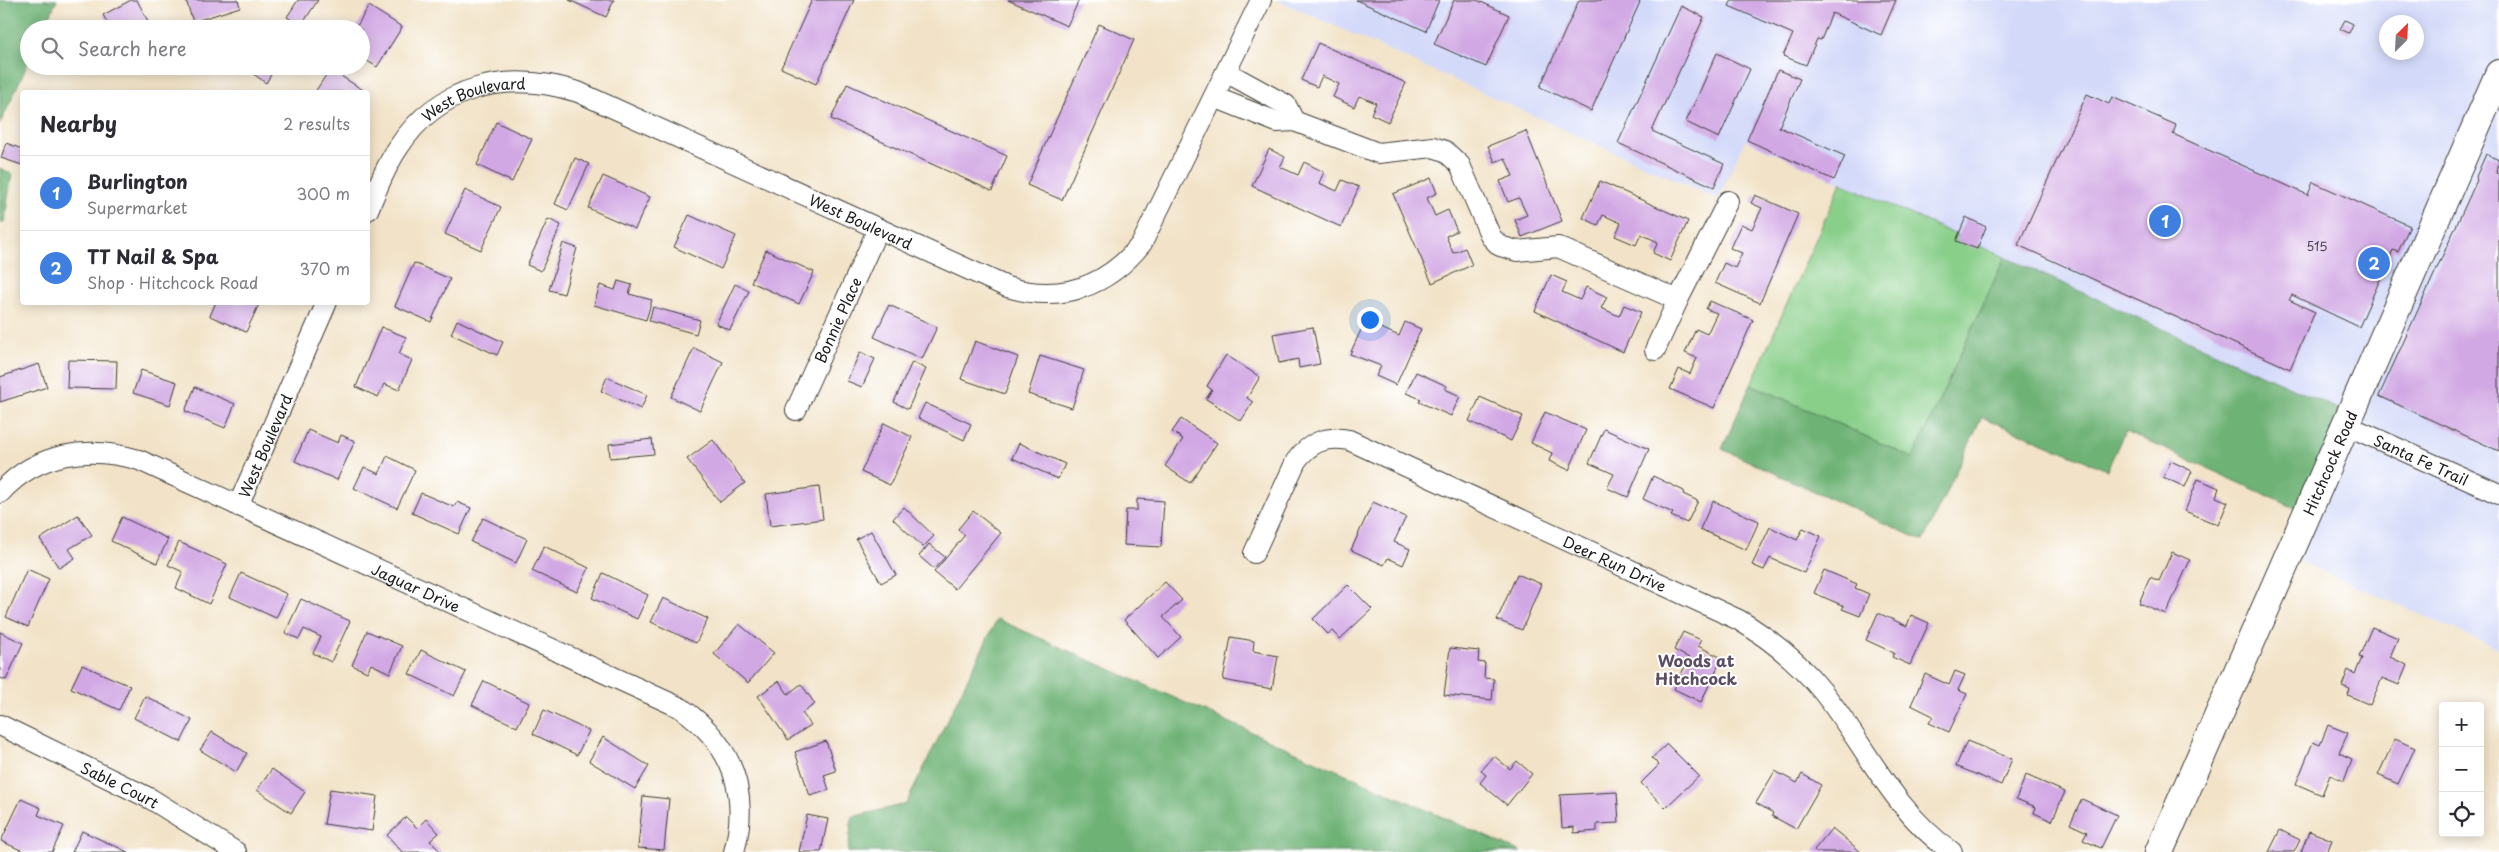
<!DOCTYPE html>
<html lang="en">
<head>
<meta charset="utf-8">
<style>
  body { margin:0; font-family:"Playpen Sans",sans-serif; background:#f7f7f7; color:#2b2b33 }
  .controls { position:absolute; right:15px; bottom:15px; display:grid; overflow:hidden; border-radius:5px; box-shadow:0 2px 12px #0003 }
  .controls button { width:45px; height:45px; display:grid; place-items:center; padding:0; border:0; border-bottom:1px solid #e1e1e2; background:#fff; color:#2b2b33; font:25px sans-serif }
  .compass { position:absolute; left:2379px; top:15px; width:45px; height:45px; border-radius:50%; background:#fff; box-shadow:0 2px 12px #0003; rotate:24deg }
  .you { position:absolute; left:1369px; top:319px; width:18px; height:18px; margin:-12px; border:4px solid #fff; border-radius:50%; background:#1a73e8; box-shadow:0 0 0 8px #1a73e833 }
  .badge { display:grid; place-items:center; width:32px; height:32px; border-radius:50%; background:#2563eb; color:#fff; font-size:16px; font-weight:700 }
  .pin { position:absolute; translate:-50% -50%; border:2px solid #fff; box-shadow:0 1px 5px #0006 }
  .list { margin:0; padding:0; list-style:none }
  h2 { display:flex; justify-content:space-between; align-items:center; height:65px; margin:0; padding:0 20px; font-size:21px }
  h2 small { font-size:16px; font-weight:400; color:#7c7c81 }
  .list li { display:grid; grid-template-columns:32px 1fr auto; gap:15px; align-items:center; box-sizing:border-box; height:75px; padding:0 20px; border-top:1px solid #e1e1e2 }
  .list b { display:block; font-size:19px; white-space:nowrap }
  .list p { margin:0; font-size:16px; white-space:nowrap; color:#7c7c81 }
  .list em { font-size:16px; font-style:normal; color:#7c7c81 }
  .icon { flex:none; width:28px; height:28px; fill:none; stroke:currentColor; stroke-width:2; stroke-linecap:round; stroke-linejoin:round }
  .map { position:relative; flex:none; width:2499px; height:852px; overflow:hidden }
  .search { position:absolute; background:#fff; box-shadow:0 2px 12px #0003; left:20px; top:20px; width:350px; height:55px; display:flex; align-items:center; gap:12px; box-sizing:border-box; padding:0 18px; border-radius:28px; color:#7c7c81; font-size:19px }
  .panel { position:absolute; background:#fff; box-shadow:0 2px 12px #0003; left:20px; top:90px; width:350px; height:215px; border-radius:5px }
  .map>svg:first-child { display:block }
  .built { fill:#d3d9f9; fill-rule:evenodd }
  .green { fill:#89cf8a; stroke:#527653 }
  .forest { fill:#6eb276; stroke:#456749 }
  .building { fill:#d1a8e4 }
  .lines { fill:none; stroke-linecap:round; stroke-linejoin:round }
  .street-casing { stroke:#3c3a36; stroke-width:22 }
  .secondary-casing { stroke:#3c3a36; stroke-width:30 }
  .street { stroke:#fff; stroke-width:20 }
  .secondary { stroke:#fff; stroke-width:28 }
  .labels { text-anchor:middle; dominant-baseline:central; stroke-width:4; stroke-linejoin:round; paint-order:stroke }
  .number-label { font-size:12px; fill:#493f4e }
  .street-label { font-size:15px; fill:#1c1c1c; stroke:#fff }
  .neighbourhood-label { font-size:16px; font-weight:bold; fill:#5b4d62; stroke:#fff }
</style>
</head>
<body>
<div class="map">
<svg width="2499" height="852" viewBox="0 0 2499 852">
  <rect width="100%" height="100%" fill="#fff"/>
  <filter id="ink" filterUnits="userSpaceOnUse"><feTurbulence type="fractalNoise" baseFrequency=".02" numOctaves="2"/><feDisplacementMap in="SourceGraphic" scale="10" xChannelSelector="R" yChannelSelector="G"/><feConvolveMatrix kernelMatrix="1 2 1 2 8 2 1 2 1" color-interpolation-filters="sRGB"/></filter>
  <filter id="wash" filterUnits="userSpaceOnUse"><feTurbulence type="fractalNoise" baseFrequency=".0096" numOctaves="4" result="noise"/><feDisplacementMap in="SourceGraphic" scale="20" xChannelSelector="R" yChannelSelector="G"/><feGaussianBlur stdDeviation="1.12" result="paint"/><feColorMatrix in="noise" values="0 0 0 0 0 0 0 0 0 0 0 0 0 0 0 0 0 1.4 0 .05"/><feComposite in="paint" operator="in"/></filter>
  <g filter="url(#wash)">
    <rect width="100%" height="100%" fill="#f2e3c8"/>
    <path class="built" d="M1277 0H2499V649L2288 556 2349 414 1745 140 1718 199ZM2386 22H2416V52H2386Z"/>
    <path class="green" d="M1841 183 2005 257 1913 458 1751 384Z"/>
    <path class="forest" d="M0 0H57L44 29H29V61L0 124Z
      M0 168 12 174 4 222 0 224Z
      M2005 257 2349 414 2306 513 2125 431 2107 470 1982 417 1923 541 1722 449 1751 384 1913 458Z
      M997 619 1521 852H848L852 817 906 804Z"/>
    <g id="blocks">
      <path class="building" d="M131 0H137L152 29H111L103 15Z
        M186 0H238L240 7 193 22Z
        M298 0H318L301 26 287 17Z
        M569 0H614L606 17Z
        M812 0H854L816 84 781 68Z
        M1008 0H1079L1067 26Z
        M1356 0H1439L1426 31Z
        M1454 0H1477L1509 15 1486 67 1434 44Z
        M1579 0H1635L1640 2 1591 111 1540 87Z
        M1732 0H1896L1881 35 1832 13 1821 40 1817 39 1806 65 1783 56 1793 34 1729 6Z
        M369 6 402 27 377 67 361 57V29H355Z
        M1681 6 1704 17 1652 131 1724 164 1714 187 1618 143Z
        M2345 20 2353 24 2349 33 2340 29Z
        M1099 24 1134 40 1062 200 1027 185Z
        M1318 43 1406 83 1388 122 1371 114 1376 103 1359 96 1354 107 1333 97 1339 84 1322 76 1317 87 1301 80Z
        M1717 53 1750 69 1719 138 1686 122Z
        M256 66H276L266 83 252 73Z
        M330 69 363 90 362 92H315Z
        M1778 70 1800 79 1779 127 1845 156 1834 180 1747 140Z
        M847 84 1007 156 992 191 831 119Z
        M2087 94 2109 104 2112 97 2176 125 2173 134 2308 195 2313 182 2410 226 2398 252 2393 250 2359 327 2292 295 2289 300 2315 312 2290 369 2018 245Z
        M496 122 532 139 512 182 477 165Z
        M1526 131 1562 221 1522 237 1515 220 1527 215 1519 198 1508 202 1500 181 1513 176 1505 158 1495 162 1488 146Z
        M6 143 22 149V165L1 158Z
        M1269 149 1285 157 1280 167 1298 175 1304 162 1324 172 1319 183 1337 191 1342 180 1359 187 1341 227 1252 186Z
        M2486 154 2499 160 2497 173 2499 174V451L2379 396 2477 180 2475 179Z
        M575 158 589 164 568 210 555 204Z
        M603 176 650 197 635 229 588 208Z
        M1431 178 1437 193 1427 198 1435 216 1448 210 1457 231 1446 236 1453 253 1465 248 1472 265 1432 283 1393 194Z
        M1600 181 1688 221 1670 261 1653 253 1658 242 1641 234 1636 245 1615 236 1621 223 1603 215 1598 225 1583 218Z
        M465 190 501 207 481 250 445 234Z
        M1755 195 1798 214 1760 303 1715 283 1724 263 1735 268 1742 253 1730 248 1741 224 1752 229 1762 208 1751 203Z
        M689 215 736 236 721 269 674 247Z
        M1966 217 1986 227 1977 249 1956 241Z
        M548 219 561 225 541 271 527 265Z
        M563 243 577 248 564 294 549 290Z
        M766 250 814 272 799 304 751 282Z
        M414 263 450 279 431 322 395 306Z
        M1551 275 1567 282 1562 292 1580 300 1586 287 1607 297 1601 308 1619 316 1624 305 1641 312 1623 352 1535 311Z
        M618 281 632 285 629 294 652 300 646 320 594 305 600 285 615 290Z
        M735 284 749 291 730 330 716 324Z
        M1710 301 1753 320 1714 408 1670 389 1679 369 1690 374 1697 358 1685 353 1696 329 1707 334 1717 313 1706 309Z
        M216 302H260L246 332 210 316Z
        M889 305 937 327 922 359 874 337Z
        M653 307 700 320 696 334 649 321Z
        M457 320 503 342 497 355 451 334Z
        M1365 321 1399 336 1405 322 1421 329 1396 385 1376 376 1381 366 1350 354Z
        M381 327 406 337 399 354 412 360 399 390 384 384 378 397 356 387Z
        M1313 327 1320 364 1299 368 1298 359 1279 363 1273 334Z
        M975 341 1018 357 1005 394 961 379Z
        M694 348 723 362 700 411 671 397Z
        M860 352 875 359 862 387 847 381Z
        M1226 355 1260 377 1247 398 1253 402 1241 421 1206 399 1212 390 1207 386Z
        M1040 356 1084 370 1072 408 1028 394Z
        M68 360 117 361 116 389 67 388Z
        M912 362 926 369 908 409 894 402Z
        M39 364 47 387 0 402V377Z
        M141 370 177 382 170 405 133 393Z
        M1416 372 1447 386 1445 389 1460 396 1451 416 1419 402 1421 399 1406 393Z
        M607 377 647 395 641 409 601 391Z
        M195 387 235 404 225 428 185 411Z
        M1480 397 1523 416 1511 441 1469 421Z
        M925 403 971 424 964 440 918 418Z
        M1545 412 1586 430 1569 470 1549 461 1552 453 1531 443Z
        M1181 419 1217 443 1190 483 1165 466 1183 439 1172 432Z
        M884 423 912 437 890 485 861 472Z
        M1604 429 1649 449 1628 497 1607 488 1614 474 1589 463Z
        M308 430 338 443 341 435 355 441 337 480 295 461Z
        M652 439 654 454 610 458 609 444Z
        M713 440 745 483 720 502 687 459Z
        M1019 443 1065 464 1058 479 1012 458Z
        M387 456 415 470 397 508 354 488 364 467 379 474Z
        M2171 461 2192 471 2185 487 2163 477Z
        M1653 476 1684 491 1683 494 1698 501 1687 523 1671 516 1673 513 1643 499Z
        M2198 479 2219 488 2216 497 2228 502 2218 525 2185 511Z
        M819 487 823 519 770 526 766 494Z
        M421 493 454 507 457 502 471 508 459 534 412 513Z
        M1137 499 1164 501 1161 547 1124 545 1126 510H1137Z
        M1713 501 1759 521 1746 550 1700 529Z
        M1373 502 1406 517 1394 542 1410 549 1403 565 1388 558 1384 565 1351 550Z
        M904 507 934 536 923 547 893 519Z
        M973 511 1001 533 955 589 934 572 965 535 958 529Z
        M78 515 92 535 69 549 75 558 59 568 40 539Z
        M122 517 168 539 157 563 111 541Z
        M483 518 527 539 516 563 471 542Z
        M1770 527 1797 540 1803 528 1821 536 1804 573 1770 558 1764 570 1752 565Z
        M871 531 896 575 881 583 856 539Z
        M179 542 227 564 209 604 176 588 183 572 168 565Z
        M929 544 945 557 934 569 919 556Z
        M544 546 589 568 577 592 532 571Z
        M2172 552 2190 560 2166 614 2139 603 2150 577 2159 581Z
        M27 569 49 579 28 627 6 617Z
        M1824 570 1857 584 1855 588 1869 594 1860 616 1842 609 1844 606 1814 593Z
        M241 573 287 594 276 618 230 597Z
        M603 573 648 595 637 619 592 598Z
        M1517 574 1541 584 1522 630 1497 620Z
        M1165 582 1182 600 1163 617 1181 637 1158 658 1124 620Z
        M1348 585 1372 609 1340 639 1332 631 1328 634 1313 619Z
        M663 598 708 619 696 643 651 622Z
        M301 599 350 621 331 662 313 653 321 637 304 629 299 639 285 633Z
        M1878 613 1907 626 1911 615 1929 623 1910 665 1892 657 1894 653 1866 640Z
        M739 624 774 653 748 683 714 654Z
        M2372 627 2398 638 2390 657 2407 665 2399 685 2382 678 2370 705 2348 695 2350 689 2342 686 2348 670 2355 674 2362 658 2359 657Z
        M367 631 402 646 390 673 371 664 367 672 352 665Z
        M0 632 23 643 6 680 0 678Z
        M1683 632 1701 640 1698 646 1722 658 1701 702 1674 689 1689 658 1674 650Z
        M1231 637 1254 641 1253 651 1278 656 1272 689 1223 680Z
        M1450 648 1479 651 1478 662 1485 663 1484 678 1494 679 1492 700 1444 695Z
        M421 650 466 672 454 696 409 674Z
        M82 665 130 686 119 710 71 688Z
        M1955 671 1965 675 1958 690 1967 694 1949 732 1929 723 1933 716 1911 705 1925 674 1949 685Z
        M484 681 529 703 517 727 472 705Z
        M779 681 788 694 801 684 815 704 802 713 811 725 788 740 758 696Z
        M145 696 192 720 181 742 134 718Z
        M544 710 589 731 577 755 533 734Z
        M2328 725 2348 733 2339 753 2352 759 2344 781 2330 775 2322 795 2296 784 2313 742 2320 745Z
        M212 732 247 753 236 772 200 750Z
        M603 737 649 766 635 789 589 761Z
        M2395 739 2415 748 2398 784 2378 775Z
        M826 741 836 771 824 775 829 790 810 796 795 752Z
        M1967 741 2012 759 2001 785 1956 766Z
        M1667 744 1699 776 1665 808 1641 783 1659 765 1652 758Z
        M1494 756 1510 769 1517 761 1532 774 1507 805 1480 783 1486 775 1481 771Z
        M272 769 305 792 291 813 257 790Z
        M1775 771 1797 783 1802 774 1821 785 1796 829 1772 816 1773 813 1756 803Z
        M2026 775 2065 792 2052 821 2034 813 2036 807 2016 799Z
        M330 789 377 796 372 831 324 824Z
        M1617 792 1619 823 1597 824V831L1574 833V827L1562 828 1560 795Z
        M643 796 669 799 664 850 638 848Z
        M21 799 41 808 38 815 64 826 52 852H25L1 841Z
        M2082 799 2117 815 2101 848 2083 840 2087 832 2070 824Z
        M807 815 828 819 821 852H799Z
        M406 817 417 828 426 819 439 833 430 841 441 852H402L387 835Z
        M1832 828 1861 852H1815L1814 850Z
        M2280 830 2300 840 2294 852H2269Z
        M82 831 128 852H72Z
        M2309 831 2332 840 2327 852H2301Z"/>
    </g>
  </g>
  <g filter="url(#ink)">
    <use href="#blocks" fill-opacity="0" stroke="#3c3a36" stroke-width="1"/>
    <g class="lines">
      <g class="street-casing">
        <g id="street">
          <path d="M1226 72 1286 105 1294 121"/>
          <path d="M1214 97 1277 122 1294 121 1378 153 1433 147 1445 151 1460 165 1491 237 1500 246 1517 251 1558 247 1678 300 1728 201"/>
          <path id="s1" d="M368 210C377 189 385 167 398 148 439 84 509 70 578 92L1007 287C1062 303 1107 287 1142 243L1261 0"/>
          <path d="M1655 350 1678 300"/>
          <path id="s2" d="M796 410 878 229"/>
          <path id="s3" d="M2344 424 2499 494"/>
          <path id="s4" d="M0 493C37 452 88 445 139 460L681 708C732 744 750 792 734 852"/>
          <path id="s5" d="M238 506 327 302"/>
          <path id="s6" d="M1254 553 1296 461C1310 442 1325 436 1349 440L1739 620C1772 640 1799 662 1823 692 1866 746 1893 811 1952 852"/>
          <path id="s7" d="M0 725 151 799 236 852"/>
        </g>
      </g>
      <g class="secondary-casing">
        <g id="secondary">
          <path id="s8" d="M2159 852 2499 74"/>
        </g>
      </g>
      <use href="#street" class="street"/>
      <use href="#secondary" class="secondary"/>
    </g>
  </g>
  <g class="labels">
    <g class="number-label">
      <text x="2317" y="246">515</text>
    </g>
    <g class="street-label">
      <text stroke="none"><textPath href="#s1" startOffset="164">West Boulevard</textPath></text>
      <text stroke="none"><textPath href="#s1" startOffset="584">West Boulevard</textPath></text>
      <text stroke="none"><textPath href="#s2" startOffset="99">Bonnie Place</textPath></text>
      <text stroke="none"><textPath href="#s5" startOffset="66">West Boulevard</textPath></text>
      <text stroke="none"><textPath href="#s3" startOffset="85">Santa Fe Trail</textPath></text>
      <text stroke="none"><textPath href="#s8" startOffset="425">Hitchcock Road</textPath></text>
      <text stroke="none"><textPath href="#s6" startOffset="455">Deer Run Drive</textPath></text>
      <text stroke="none"><textPath href="#s4" startOffset="456">Jaguar Drive</textPath></text>
      <text stroke="none"><textPath href="#s7" startOffset="134">Sable Court</textPath></text>
    </g>
    <g class="neighbourhood-label">
      <text x="1696" y="660">Woods at<tspan x="1696" dy="18">Hitchcock</tspan></text>
    </g>
  </g>
</svg>
<div class="controls">
<button>+</button>
<button>−</button>
<button><svg class="icon" aria-label="locate" viewBox="0 0 24 24"><circle cx="12" cy="12" r="6"/><path d="M12 2v4M12 18v4M2 12h4M18 12h4"/></svg></button>
</div>
<svg class="compass" viewBox="-18 -18 36 36"><path d="M0-13l5 13h-10z" fill="#e53935"/><path d="M0 13l5-13h-10z" fill="#7c7c81"/></svg>
<div class="you"></div>
<div class="pin badge" style="left:2165px;top:221px;background:#3f7fe0">1</div>
<div class="pin badge" style="left:2374px;top:263px;background:#3f7fe0">2</div>
<div class="search"><svg class="icon" aria-label="search" viewBox="0 0 24 24"><circle cx="10" cy="10" r="6"/><path d="M15 15l6 6"/></svg>Search here</div>
<section class="panel">
<h2>Nearby<small>2 results</small></h2>
<ul class="list">
<li><span class="badge" style="background:#3f7fe0">1</span><div><b>Burlington</b><p>Supermarket</p></div><em>300 m</em></li>
<li><span class="badge" style="background:#3f7fe0">2</span><div><b>TT Nail &amp; Spa</b><p>Shop · Hitchcock Road</p></div><em>370 m</em></li>
</ul>
</section>
</div>
</body>
</html>
